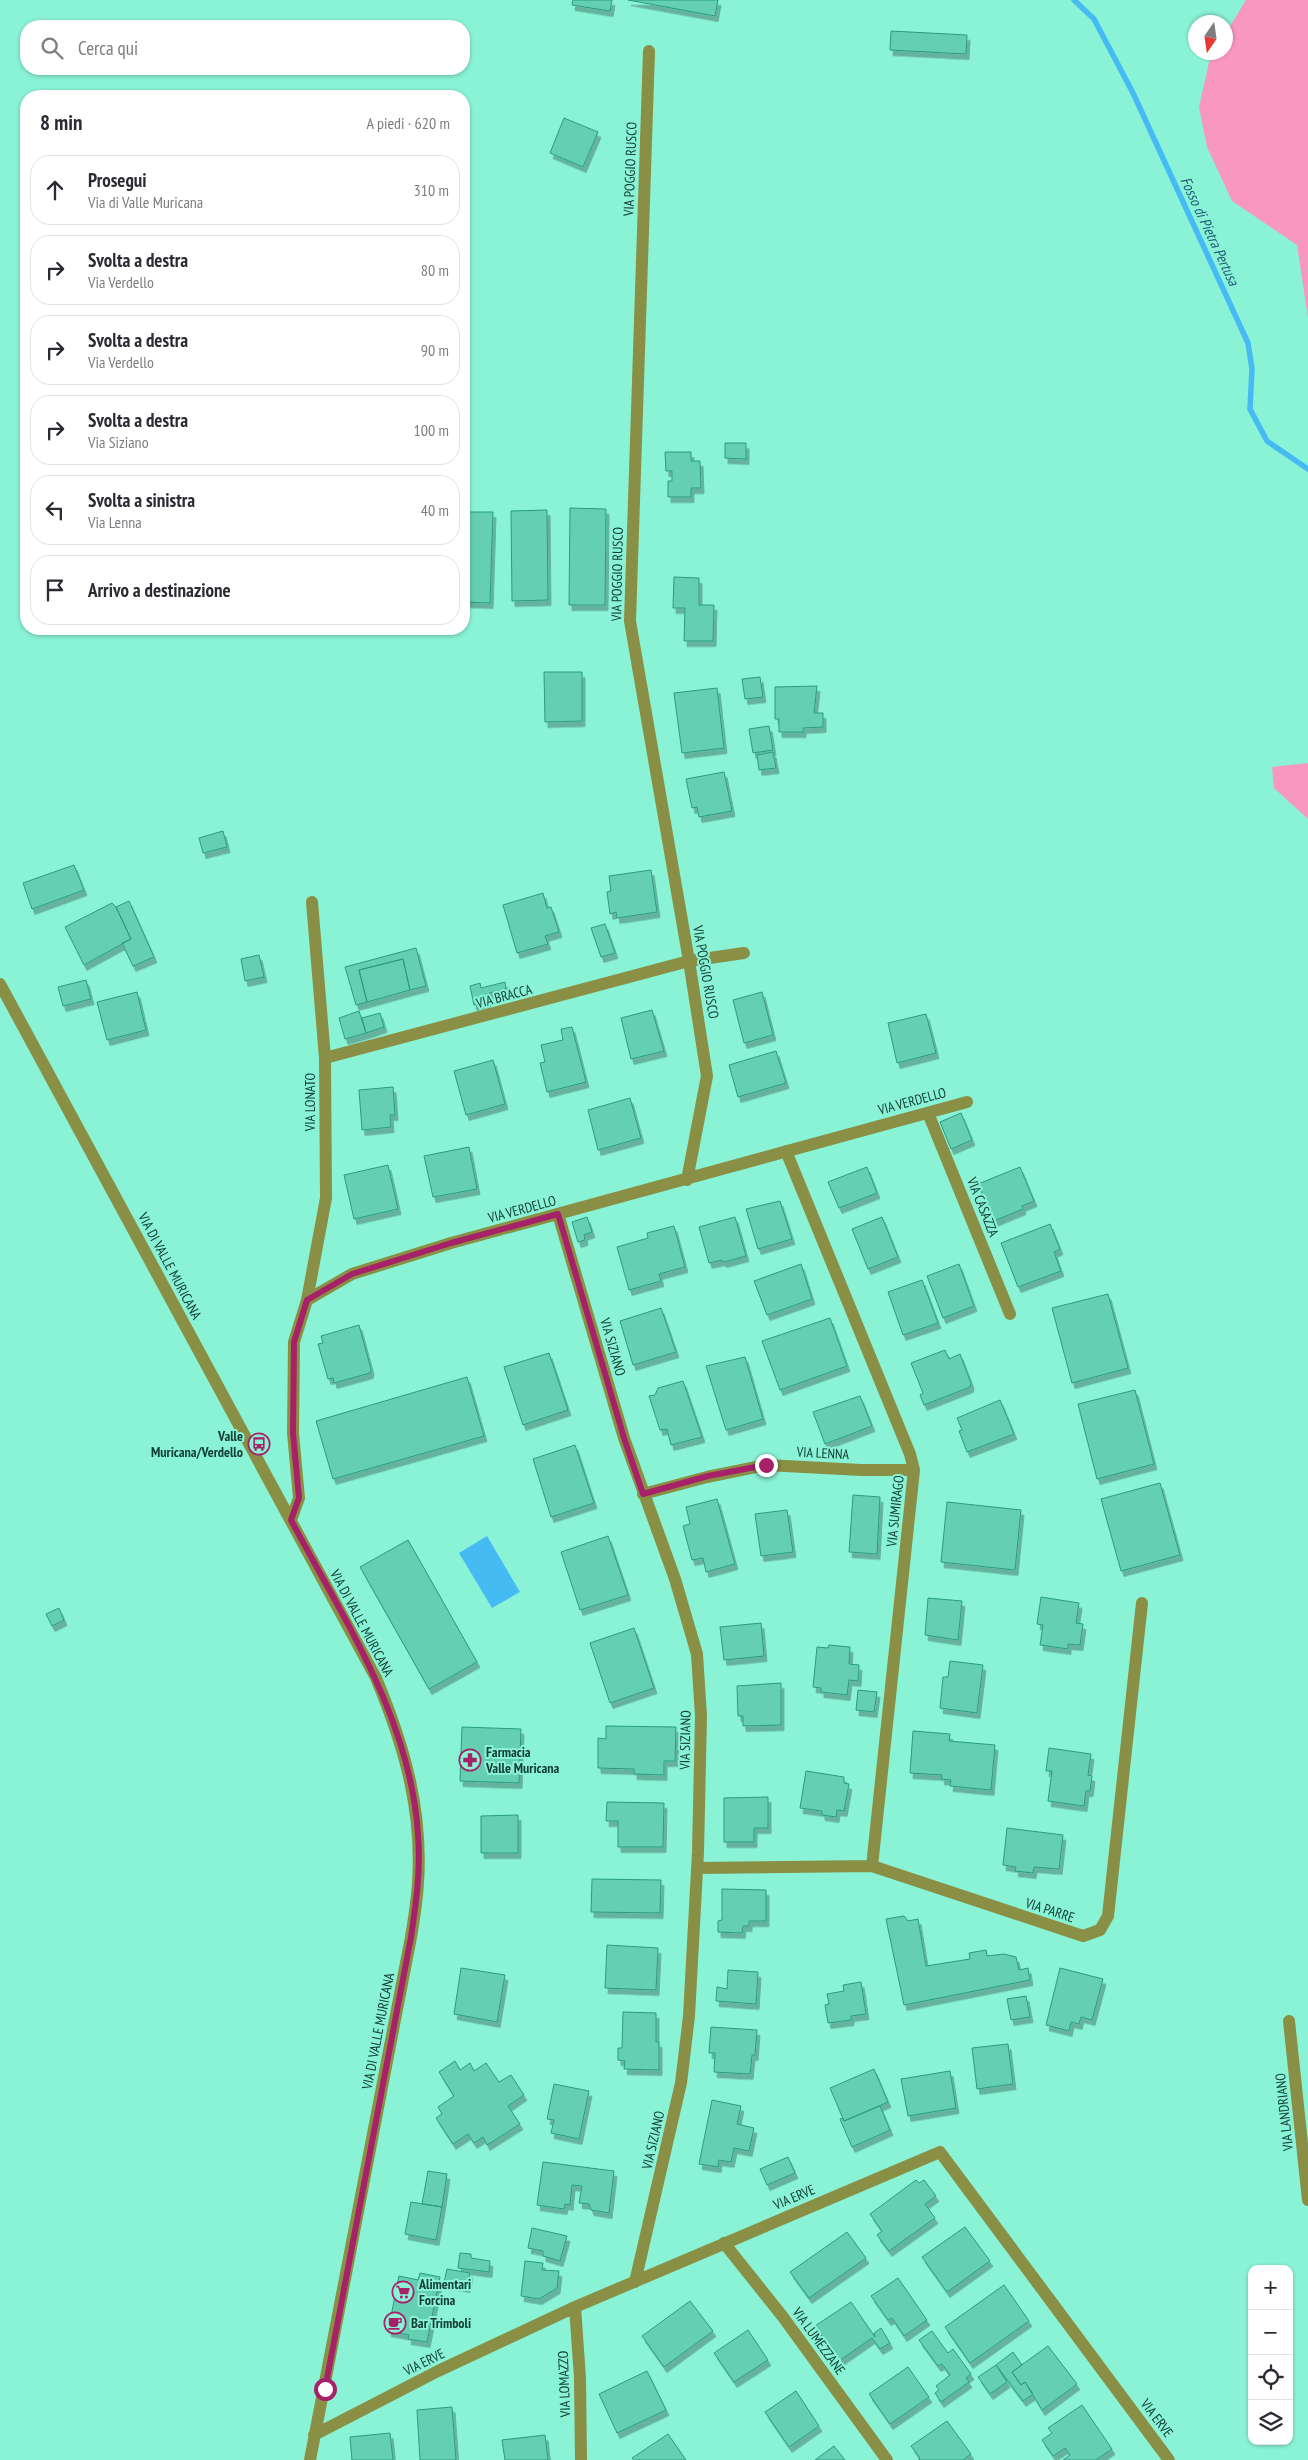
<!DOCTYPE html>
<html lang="it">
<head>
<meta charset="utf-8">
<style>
  body { margin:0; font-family:"PT Sans Narrow",sans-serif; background:#f2f2f3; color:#2b2b33 }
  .controls { position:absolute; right:15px; bottom:15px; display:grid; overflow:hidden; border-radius:10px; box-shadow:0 1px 4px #0004 }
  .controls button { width:45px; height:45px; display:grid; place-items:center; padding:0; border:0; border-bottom:1px solid #e1e1e2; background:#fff; color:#2b2b33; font:25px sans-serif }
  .compass { position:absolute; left:1188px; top:15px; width:45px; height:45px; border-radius:50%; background:#fff; box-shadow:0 1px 4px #0004; rotate:193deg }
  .stop { position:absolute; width:15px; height:15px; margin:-11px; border:4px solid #a72169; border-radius:50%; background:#fff }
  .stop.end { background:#a72169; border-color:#fff; box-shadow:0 1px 5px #0008 }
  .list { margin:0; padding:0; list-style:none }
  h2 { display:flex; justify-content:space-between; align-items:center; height:65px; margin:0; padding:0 20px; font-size:21px }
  h2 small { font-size:16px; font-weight:400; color:#7c7c81 }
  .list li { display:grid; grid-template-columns:32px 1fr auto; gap:15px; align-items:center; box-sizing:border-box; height:70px; margin:0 10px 10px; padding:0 10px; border:1px solid #e1e1e2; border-radius:20px }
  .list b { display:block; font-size:19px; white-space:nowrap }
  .list p { margin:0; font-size:16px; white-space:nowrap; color:#7c7c81 }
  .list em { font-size:16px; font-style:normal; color:#7c7c81 }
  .icon { flex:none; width:28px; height:28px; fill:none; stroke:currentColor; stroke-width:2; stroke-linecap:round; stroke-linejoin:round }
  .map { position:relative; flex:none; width:1308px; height:2460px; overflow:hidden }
  .search { position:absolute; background:#fff; box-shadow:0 1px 4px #0004; left:20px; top:20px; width:450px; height:55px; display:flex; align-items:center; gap:12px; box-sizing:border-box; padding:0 18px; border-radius:20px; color:#7c7c81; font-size:19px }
  .panel { position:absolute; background:#fff; box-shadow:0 1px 4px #0004; left:20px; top:90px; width:450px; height:545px; border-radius:20px }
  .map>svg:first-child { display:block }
  .green { fill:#f897c0 }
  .water { fill:#46baf3 }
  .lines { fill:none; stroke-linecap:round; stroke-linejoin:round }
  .stream { stroke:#46baf3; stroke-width:5.5 }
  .building { fill:#65cfb2; stroke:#299b81; filter:url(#shadow) }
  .minor { stroke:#898f44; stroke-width:12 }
  .route { stroke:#a72169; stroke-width:6 }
  .labels { text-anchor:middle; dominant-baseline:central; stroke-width:4; stroke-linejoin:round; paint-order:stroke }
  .street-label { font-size:14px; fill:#124035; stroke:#8af3d6 }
  .poi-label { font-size:14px; font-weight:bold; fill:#124035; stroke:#8af3d6; text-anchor:start }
  .water-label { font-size:15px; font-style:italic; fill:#215d7a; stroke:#8af3d6 }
</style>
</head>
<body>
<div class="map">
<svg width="1308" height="2460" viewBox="0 0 1308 2460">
  <defs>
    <filter id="shadow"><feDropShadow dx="3" dy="5.5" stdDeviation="0" flood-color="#0004"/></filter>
  </defs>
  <rect width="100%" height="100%" fill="#8af3d6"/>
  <path class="green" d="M1246 0H1308V318L1297 245 1232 201 1207 147 1199 107 1210 58 1213 53 1226 52V33Z
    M1308 763V819L1274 788 1272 767Z"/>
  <path class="water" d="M487 1536 520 1592 492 1608 459 1553Z"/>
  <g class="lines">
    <path class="stream" d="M1074 0 1094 19 1133 93 1248 343 1252 369 1250 409 1267 441 1308 469"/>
  </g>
  <path class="building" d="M573 0H612L610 11 572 5Z
    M628 0H718L715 16Z
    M891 31 967 35 966 54 890 50Z
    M564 118 598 132 583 167 550 153Z
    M725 443H746V459L725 458Z
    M665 452H691V461H700L701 488H691V497H668V481H672V471H666Z
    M570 508 606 509 605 605H569Z
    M547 510 548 600 512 601 511 511Z
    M464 512H493L490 603 464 602Z
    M674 577 699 578V605H714L713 641H684L685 608H673Z
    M544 672H582V721L545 722Z
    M760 677 763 697 745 699 742 679Z
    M817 686 814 713H823V727L803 728V732H779V719H775V687Z
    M717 688 724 748 682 753 674 693Z
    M769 726 773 750 753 753 749 729Z
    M773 752 776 768 759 770 757 755Z
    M724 772 732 811 699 817 697 807 692 808 686 779Z
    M223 831 227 847 203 853 199 838Z
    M74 865 84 890 32 909 23 883Z
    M651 870 657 912 617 918 616 912 610 914 607 892 611 891 609 876Z
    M543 893 547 908 551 907 559 932 545 936 548 944 517 953 503 905Z
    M129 901 154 957 133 966 122 943 131 939 116 907Z
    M112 903 116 907 131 939 84 965 65 927Z
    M605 924 615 953 601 957 591 928Z
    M416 948 426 986 410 990 403 959 359 970 367 1002 356 1005 345 967Z
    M259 955 264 977 245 981 241 959Z
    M403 959 410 990 367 1002 359 970Z
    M86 980 91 999 63 1006 58 987Z
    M505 982 506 989 486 994 488 1001 474 1005 470 986 480 983 481 988Z
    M137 992 146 1030 107 1040 97 1002Z
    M762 992 773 1035 744 1043 733 1000Z
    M652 1010 664 1051 631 1059 621 1018Z
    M359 1011 366 1033 345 1039 339 1018Z
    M380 1013 384 1027 366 1033 362 1018Z
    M926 1014 936 1053 897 1063 888 1023Z
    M572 1027 586 1082 547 1092 540 1063 545 1062 541 1045 563 1040 561 1029Z
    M776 1051 786 1083 738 1097 729 1065Z
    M493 1060 505 1104 466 1115 454 1071Z
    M393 1087 395 1115H390L391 1127 362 1130 359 1090Z
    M630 1098 641 1138 598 1150 588 1110Z
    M961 1113 972 1140 951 1149 940 1122Z
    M469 1147 477 1189 433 1197 424 1156Z
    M388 1165 398 1209 354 1219 344 1175Z
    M867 1167 877 1193 839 1208 828 1182Z
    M1020 1167 1034 1201 1022 1206 1023 1209 994 1221 978 1184Z
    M780 1201 792 1239 758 1249 746 1209Z
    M587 1217 592 1232 584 1235 585 1240 578 1242 572 1222Z
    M735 1217 746 1256 724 1262 722 1260 709 1263 699 1227Z
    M882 1217 898 1257 868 1269 852 1229Z
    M1050 1224 1060 1249 1054 1252 1061 1271 1018 1287 1001 1243Z
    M674 1226 685 1267 659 1274 661 1281 629 1290 617 1247 648 1238 647 1233Z
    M801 1264 812 1299 767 1315 754 1281Z
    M959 1264 974 1306 943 1318 927 1276Z
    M922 1280 938 1323 903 1335 888 1292Z
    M1108 1294 1128 1368 1072 1383 1052 1308Z
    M661 1308 676 1352 633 1365 620 1321Z
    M830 1318 847 1366 780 1390 762 1341Z
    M359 1325 371 1369 370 1373 334 1383 333 1378 328 1379 318 1344 323 1343 321 1336Z
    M945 1350 949 1359 960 1354 971 1383 970 1387 924 1405 920 1395 923 1393 911 1363Z
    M549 1353 568 1410 523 1425 504 1367Z
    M745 1357 763 1419 726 1430 706 1366Z
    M467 1377 484 1436 333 1479 316 1421Z
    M683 1381 702 1437 671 1445 667 1429 660 1430 649 1396 655 1395 658 1388Z
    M1135 1390 1154 1464 1097 1479 1078 1404Z
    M860 1396 872 1426 825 1444 813 1412Z
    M1000 1400 1014 1434 967 1452 959 1431 962 1430 957 1418Z
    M575 1445 594 1503 551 1517 533 1459Z
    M1160 1483 1180 1555 1121 1571 1101 1499Z
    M853 1495 880 1497 877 1554 849 1552Z
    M717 1499 735 1564 706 1572 703 1558 692 1560 683 1526 690 1524 686 1507Z
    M947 1502 1021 1510 1015 1570 941 1562Z
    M787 1510 793 1552 761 1556 755 1514Z
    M608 1536 628 1595 580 1610 561 1552Z
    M408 1540 477 1662 429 1689 360 1567Z
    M1041 1597 1079 1603 1076 1623 1083 1624 1080 1645 1068 1644V1649L1040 1645 1043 1625 1037 1624Z
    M928 1598 962 1601 958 1640 925 1635Z
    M59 1608 64 1620 52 1626 46 1614Z
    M761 1623 764 1656 724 1660 720 1627Z
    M634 1628 654 1688 610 1703 590 1643Z
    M829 1645 850 1647 849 1664 859 1665 858 1681 849 1680 847 1695 821 1692V1688L813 1687 817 1647 828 1648Z
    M950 1661 983 1665 977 1713 940 1708 943 1677H948Z
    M781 1683V1725L743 1726V1716H738L737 1686Z
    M858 1690 877 1692 874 1712 856 1710Z
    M606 1726 676 1727 675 1761H664V1775L634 1774V1769L598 1768V1738L606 1739Z
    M462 1727 521 1729 519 1783 460 1781Z
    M913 1731 950 1734 949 1741 995 1745 991 1790 950 1786 951 1780 941 1779 942 1775 910 1773Z
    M1049 1748 1091 1754 1088 1775 1092 1776 1090 1791H1086L1084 1806 1048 1801 1052 1771H1046Z
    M806 1771 844 1777V1783L849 1784 844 1811 837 1810 836 1817 822 1815V1811L800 1808Z
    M768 1797V1828H754V1842H724V1798Z
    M607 1802 664 1803 663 1847H618V1821H606Z
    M518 1815V1853H481V1816Z
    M1007 1828 1063 1835 1059 1869 1034 1867 1033 1873 1015 1871 1016 1867 1003 1865Z
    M592 1879 661 1880 660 1913 591 1912Z
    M722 1889 766 1890V1921H749V1926H743L742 1933 718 1932V1921L722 1920Z
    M904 1916 908 1921 918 1919 926 1966 970 1959 969 1953 986 1950 987 1956 1004 1954 1016 1957 1019 1970 1028 1968 1030 1980 904 2005 886 1919Z
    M607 1945 658 1948 656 1990 605 1988Z
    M461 1968 505 1975 497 2022 454 2014Z
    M1060 1968 1103 1979 1092 2020 1081 2017 1079 2024 1071 2022 1069 2031 1046 2025Z
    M728 1970 758 1972 756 2004 716 2001 717 1987 727 1989Z
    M861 1982 866 2014 851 2016V2020L828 2023 825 2005 829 2004 827 1994 844 1991 843 1985Z
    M1026 1996 1030 2017 1011 2020 1007 1999Z
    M623 2012 656 2013V2042H659V2070L624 2069 625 2061 618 2060V2048H622Z
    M711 2027 757 2030 755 2055H752L750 2074 714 2072 715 2053H709Z
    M1008 2044 1013 2084 977 2089 972 2048Z
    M455 2061 460 2070 470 2063 474 2071 486 2063 499 2082 511 2075 524 2095 508 2106 520 2124 487 2145 483 2137 474 2143 468 2134 453 2144 436 2118 442 2114 438 2107 454 2096 439 2072Z
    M874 2069 888 2102 844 2121 830 2088Z
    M950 2071 956 2108 908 2116 901 2079Z
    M554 2084 589 2091 579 2139 551 2133 554 2120 547 2119Z
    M712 2100 741 2106 737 2124 754 2128 749 2151 734 2148 731 2162 719 2160 718 2167 699 2164Z
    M880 2106 890 2130 852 2147 840 2119 843 2118 844 2121Z
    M788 2157 795 2173 767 2185 760 2169Z
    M543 2162 614 2171 609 2213 591 2210 589 2204 579 2203 582 2186 572 2185 570 2205 565 2204 564 2209 537 2205Z
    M428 2171 447 2174 442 2207 422 2204Z
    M916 2180 919 2183 924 2180 936 2196 925 2204 935 2218 889 2251 877 2235 882 2231 870 2214Z
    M411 2202 442 2207 436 2240 405 2234Z
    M965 2227 990 2261 947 2292 922 2257Z
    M532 2228 567 2236 560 2261 543 2256V2251L528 2248Z
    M847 2232 866 2258 809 2298 790 2272Z
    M460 2253 471 2254V2258L490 2261 489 2272 458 2268Z
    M525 2261 543 2263 542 2270 559 2271 557 2288 539 2299 521 2296Z
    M447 2269 470 2273 467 2287 444 2283Z
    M420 2273 440 2277 427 2342 408 2339 409 2335 388 2331 399 2276 418 2280Z
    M898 2278 927 2320 904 2336 892 2318 888 2320 871 2296Z
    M1004 2285 1029 2321 970 2363 945 2327Z
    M690 2301 713 2331 664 2367 642 2336Z
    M851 2302 875 2337 874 2333 881 2328 890 2343 880 2349 872 2338 839 2361 815 2326Z
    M748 2330 768 2360 734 2382 714 2353Z
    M932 2331 948 2353 953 2349 971 2374 966 2378 969 2382 941 2402 935 2393 939 2390 936 2386 950 2375 942 2364 938 2366 919 2340Z
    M1048 2346 1077 2384 1042 2410 1025 2382 1021 2385 1012 2372Z
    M1013 2352 1022 2365 1012 2372 1021 2385 1025 2382 1033 2394 1023 2401 996 2365Z
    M996 2365 1007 2382 990 2394 978 2377Z
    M908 2367 929 2397 890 2424 869 2394Z
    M647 2371 666 2410 617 2433 599 2394Z
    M796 2391 819 2426 789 2447 765 2412Z
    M1082 2405 1112 2449 1096 2460H1063L1070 2455 1065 2448 1053 2456 1042 2440 1052 2433 1048 2428Z
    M452 2407 456 2460H420L417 2410Z
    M947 2421 971 2454 963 2460H918L920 2458 911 2446Z
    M390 2433 393 2460H352L350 2437Z
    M668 2434 686 2460H634L632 2458Z
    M545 2435 548 2460H505L502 2440Z
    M834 2446 845 2460H815Z"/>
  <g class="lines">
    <path class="minor" d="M649 51 630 621 689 961 707 1076 687 1180
      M0 984 376 1678C404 1745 423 1810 418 1883 417 1901 414 1919 411 1937L310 2460
      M325 1058 689 961 744 953
      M928 1113 1010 1314
      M786 1151 910 1454 914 1470 872 1866
      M558 1214 624 1438 675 1579 697 1654 701 1716 698 1852 689 2016 681 2083 635 2282
      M307 1300 326 1198 325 1058 312 902
      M643 1494 707 1477 766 1465 861 1470H914
      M291 1520 299 1498 293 1433 294 1342 307 1300 352 1274 451 1243 967 1102
      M697 1868 872 1866 1083 1936 1100 1930 1108 1916 1142 1603
      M1289 2021 1308 2200
      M724 2243 783 2317 887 2460
      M575 2307 580 2378 581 2460
      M314 2435 438 2371 575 2307 940 2152 1169 2460"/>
  </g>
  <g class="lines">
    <path class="route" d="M325 2389 411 1937C416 1903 421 1869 418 1835 411 1719 344 1620 291 1520L299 1498 293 1433 294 1342 307 1300 352 1274 451 1243 558 1214 624 1438 643 1494 708 1476 766 1465"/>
  </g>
  <defs>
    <g id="bus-ring" transform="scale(1.125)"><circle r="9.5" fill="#8af3d6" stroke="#a72169" stroke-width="1.5"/><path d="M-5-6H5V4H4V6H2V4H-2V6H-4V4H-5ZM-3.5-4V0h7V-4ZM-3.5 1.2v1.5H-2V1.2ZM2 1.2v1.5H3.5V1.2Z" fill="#a72169"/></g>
    <g id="pharmacy-ring" transform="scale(1.125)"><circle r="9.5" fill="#8af3d6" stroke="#a72169" stroke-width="1.5"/><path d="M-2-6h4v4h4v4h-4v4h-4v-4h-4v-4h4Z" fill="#a72169"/></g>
    <g id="supermarket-ring" transform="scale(1.125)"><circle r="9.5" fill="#8af3d6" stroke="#a72169" stroke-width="1.5"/><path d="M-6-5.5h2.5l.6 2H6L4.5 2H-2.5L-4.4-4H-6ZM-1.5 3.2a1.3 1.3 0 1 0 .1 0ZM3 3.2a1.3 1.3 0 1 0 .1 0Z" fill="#a72169"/></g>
    <g id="cafe-ring" transform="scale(1.125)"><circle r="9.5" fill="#8af3d6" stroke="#a72169" stroke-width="1.5"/><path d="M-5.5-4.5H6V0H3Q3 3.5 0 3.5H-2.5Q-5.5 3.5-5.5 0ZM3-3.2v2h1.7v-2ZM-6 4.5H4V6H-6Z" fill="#a72169"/></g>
  </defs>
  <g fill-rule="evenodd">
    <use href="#bus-ring" x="259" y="1444"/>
    <use href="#pharmacy-ring" x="470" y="1760"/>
    <use href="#supermarket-ring" x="403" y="2292"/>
    <use href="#cafe-ring" x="395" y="2323"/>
  </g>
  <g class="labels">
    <g class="street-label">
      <text transform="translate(630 169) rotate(-88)">VIA POGGIO RUSCO</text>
      <text transform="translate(617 574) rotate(-89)">VIA POGGIO RUSCO</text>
      <text transform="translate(706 972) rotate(80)">VIA POGGIO RUSCO</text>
      <text transform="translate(504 996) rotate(-15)">VIA BRACCA</text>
      <text transform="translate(912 1101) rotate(-15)">VIA VERDELLO</text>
      <text transform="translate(310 1102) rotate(-90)">VIA LONATO</text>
      <text transform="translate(983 1207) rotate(68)">VIA CASAZZA</text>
      <text transform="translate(522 1209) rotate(-15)">VIA VERDELLO</text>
      <text transform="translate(170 1266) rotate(62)">VIA DI VALLE MURICANA</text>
      <text transform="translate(613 1347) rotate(74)">VIA SIZIANO</text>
      <text transform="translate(823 1453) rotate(3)">VIA LENNA</text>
      <text transform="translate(895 1511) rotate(-84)">VIA SUMIRAGO</text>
      <text transform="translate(362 1623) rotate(62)">VIA DI VALLE MURICANA</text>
      <text transform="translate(685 1740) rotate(-89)">VIA SIZIANO</text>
      <text transform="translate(1050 1910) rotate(18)">VIA PARRE</text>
      <text transform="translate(378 2031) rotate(-79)">VIA DI VALLE MURICANA</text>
      <text transform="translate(1284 2112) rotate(-96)">VIA LANDRIANO</text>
      <text transform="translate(653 2140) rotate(-77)">VIA SIZIANO</text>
      <text transform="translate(794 2197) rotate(-23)">VIA ERVE</text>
      <text transform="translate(819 2341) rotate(54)">VIA LUMEZZANE</text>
      <text transform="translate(424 2362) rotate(-26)">VIA ERVE</text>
      <text transform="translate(564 2384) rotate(-92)">VIA LOMAZZO</text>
      <text transform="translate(1157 2418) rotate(53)">VIA ERVE</text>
    </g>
    <g class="poi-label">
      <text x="243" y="1436" text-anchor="end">Valle<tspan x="243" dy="16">Muricana/Verdello</tspan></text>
      <text x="486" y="1752">Farmacia<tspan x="486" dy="16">Valle Muricana</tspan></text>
      <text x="419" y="2284">Alimentari<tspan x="419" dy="16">Forcina</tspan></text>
      <text x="411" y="2323">Bar Trimboli</text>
    </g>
    <g class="water-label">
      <text transform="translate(1210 231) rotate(65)">Fosso di Pietra Pertusa</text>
    </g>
  </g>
</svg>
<div class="controls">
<button>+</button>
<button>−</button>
<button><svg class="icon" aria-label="locate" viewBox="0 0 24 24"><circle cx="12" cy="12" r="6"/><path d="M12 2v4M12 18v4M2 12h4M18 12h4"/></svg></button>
<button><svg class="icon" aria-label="layers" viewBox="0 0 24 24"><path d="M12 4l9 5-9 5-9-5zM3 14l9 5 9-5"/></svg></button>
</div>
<svg class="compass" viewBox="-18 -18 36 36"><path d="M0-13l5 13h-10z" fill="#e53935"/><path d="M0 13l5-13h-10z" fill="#7c7c81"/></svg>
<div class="stop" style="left:325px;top:2389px"></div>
<div class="stop end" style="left:766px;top:1465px"></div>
<div class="search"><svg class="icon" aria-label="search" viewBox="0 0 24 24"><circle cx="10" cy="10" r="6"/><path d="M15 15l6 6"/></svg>Cerca qui</div>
<section class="panel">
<h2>8 min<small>A piedi · 620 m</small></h2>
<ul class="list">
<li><svg class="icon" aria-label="ahead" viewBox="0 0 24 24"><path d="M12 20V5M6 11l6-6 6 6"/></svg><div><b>Prosegui</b><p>Via di Valle Muricana</p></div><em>310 m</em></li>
<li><svg class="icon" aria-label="right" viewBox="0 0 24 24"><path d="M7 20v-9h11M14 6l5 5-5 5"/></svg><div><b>Svolta a destra</b><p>Via Verdello</p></div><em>80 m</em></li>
<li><svg class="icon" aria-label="right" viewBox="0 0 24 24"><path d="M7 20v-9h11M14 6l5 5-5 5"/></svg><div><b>Svolta a destra</b><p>Via Verdello</p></div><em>90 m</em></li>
<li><svg class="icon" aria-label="right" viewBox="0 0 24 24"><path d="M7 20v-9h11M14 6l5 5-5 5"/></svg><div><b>Svolta a destra</b><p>Via Siziano</p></div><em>100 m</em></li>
<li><svg class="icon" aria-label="left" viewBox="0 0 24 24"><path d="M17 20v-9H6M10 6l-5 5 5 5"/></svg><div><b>Svolta a sinistra</b><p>Via Lenna</p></div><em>40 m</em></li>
<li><svg class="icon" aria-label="arrive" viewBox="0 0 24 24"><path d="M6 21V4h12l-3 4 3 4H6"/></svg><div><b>Arrivo a destinazione</b></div></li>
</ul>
</section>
</div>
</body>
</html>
